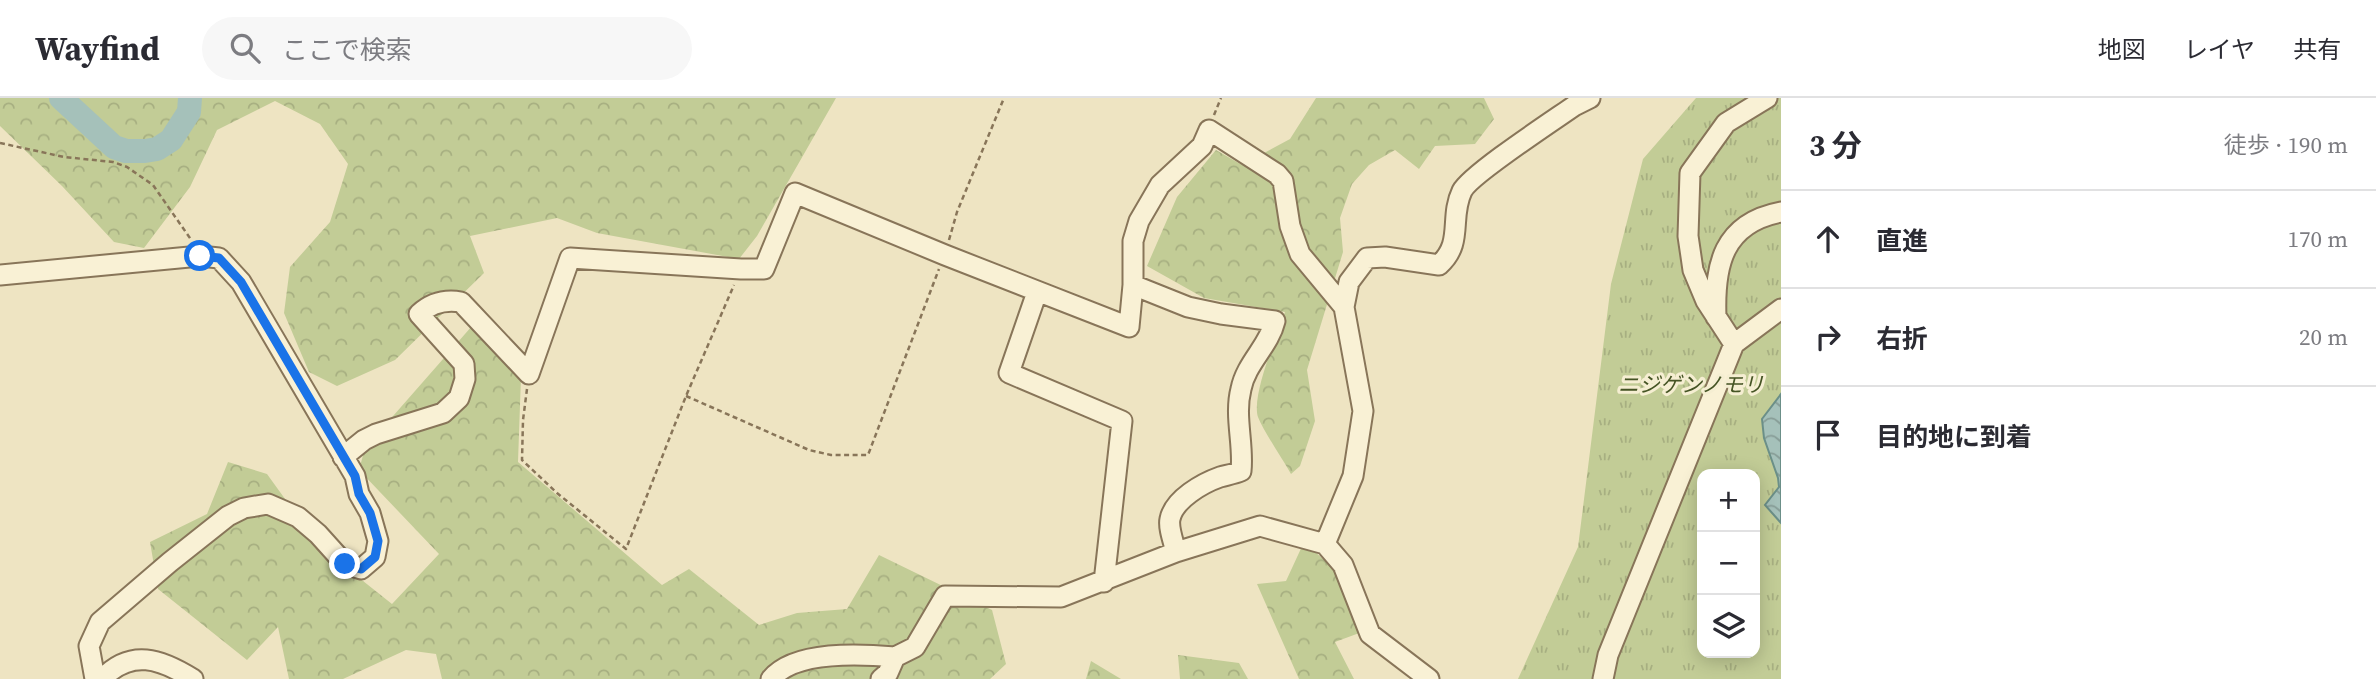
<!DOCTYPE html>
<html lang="ja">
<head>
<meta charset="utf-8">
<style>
  body { margin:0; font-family:"Source Serif 4","Noto Sans JP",serif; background:#f7f7f7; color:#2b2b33 }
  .controls { position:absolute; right:21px; bottom:21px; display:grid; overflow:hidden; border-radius:14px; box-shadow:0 4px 18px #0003 }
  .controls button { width:63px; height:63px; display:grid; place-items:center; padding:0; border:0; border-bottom:2px solid #e1e1e2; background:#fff; color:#2b2b33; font:35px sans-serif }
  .stop { position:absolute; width:21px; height:21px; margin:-16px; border:5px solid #1a73e8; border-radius:50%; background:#fff }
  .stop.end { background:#1a73e8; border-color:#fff; box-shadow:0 2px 7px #0008 }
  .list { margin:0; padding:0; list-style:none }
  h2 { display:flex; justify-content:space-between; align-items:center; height:91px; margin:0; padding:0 28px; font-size:30px }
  h2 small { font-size:23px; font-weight:400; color:#7c7c81 }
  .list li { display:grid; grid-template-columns:46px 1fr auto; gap:21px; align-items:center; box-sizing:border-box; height:98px; padding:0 28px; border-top:2px solid #e1e1e2 }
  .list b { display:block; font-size:26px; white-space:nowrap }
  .list em { font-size:23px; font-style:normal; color:#7c7c81 }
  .icon { flex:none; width:38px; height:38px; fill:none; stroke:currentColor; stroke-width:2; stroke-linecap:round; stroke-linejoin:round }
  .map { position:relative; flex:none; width:1781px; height:581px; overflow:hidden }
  header { display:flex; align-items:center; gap:42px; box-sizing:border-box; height:98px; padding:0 35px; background:#fff; border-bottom:2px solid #e1e1e2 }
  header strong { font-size:33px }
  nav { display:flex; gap:38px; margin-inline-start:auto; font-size:24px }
  .search { width:490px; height:63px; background:#f7f7f7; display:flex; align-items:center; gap:18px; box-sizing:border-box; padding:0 24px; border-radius:38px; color:#7c7c81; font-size:26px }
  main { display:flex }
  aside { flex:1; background:#fff }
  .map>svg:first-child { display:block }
  .forest { fill:url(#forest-crowns) }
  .park { fill:url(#park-tufts); fill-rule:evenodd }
  .water { fill:url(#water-waves); stroke:#6b8f88; stroke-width:2 }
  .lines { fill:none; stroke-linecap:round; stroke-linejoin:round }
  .river { stroke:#a5c1ba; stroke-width:24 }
  .minor-casing { stroke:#887559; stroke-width:23 }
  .path { stroke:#887559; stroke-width:2.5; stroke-dasharray:5 3.5; stroke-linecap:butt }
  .minor { stroke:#f9f1d5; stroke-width:19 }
  .route { stroke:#1a73e8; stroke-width:9 }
  .labels { text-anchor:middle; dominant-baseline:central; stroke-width:6; stroke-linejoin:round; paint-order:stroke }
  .park-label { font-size:21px; font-style:italic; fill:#455424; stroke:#f5eed2 }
</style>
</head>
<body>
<header>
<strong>Wayfind</strong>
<div class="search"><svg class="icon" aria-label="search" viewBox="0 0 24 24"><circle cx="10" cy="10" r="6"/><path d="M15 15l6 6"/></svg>ここで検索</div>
<nav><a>地図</a><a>レイヤ</a><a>共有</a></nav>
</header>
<main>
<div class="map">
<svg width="1781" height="581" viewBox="0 0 1781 581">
  <defs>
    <pattern id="forest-crowns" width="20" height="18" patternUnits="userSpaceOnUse" patternTransform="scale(1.75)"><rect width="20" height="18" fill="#c2cc96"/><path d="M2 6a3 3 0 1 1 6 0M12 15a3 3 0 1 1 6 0" fill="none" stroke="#a7af81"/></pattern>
    <pattern id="park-tufts" width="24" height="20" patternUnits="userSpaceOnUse" patternTransform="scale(1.75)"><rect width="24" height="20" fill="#c2cc96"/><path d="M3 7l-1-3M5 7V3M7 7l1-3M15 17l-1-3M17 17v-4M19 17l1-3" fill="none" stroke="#a7af81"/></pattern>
    <pattern id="water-waves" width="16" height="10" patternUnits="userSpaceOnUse" patternTransform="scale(1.75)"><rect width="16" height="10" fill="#a5c1ba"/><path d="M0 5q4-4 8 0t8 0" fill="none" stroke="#879d97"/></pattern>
  </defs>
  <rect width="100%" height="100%" fill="#eee4c2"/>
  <path class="forest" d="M0 0H836L757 138 739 161 597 135 557 120 470 138 484 175 395 262 337 288 309 274 284 215 290 169 330 124 348 66 320 26 275 3 217 32 190 89 144 150 114 144 62 88 0 28Z
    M1316 0H1484L1494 21 1475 46 1435 48 1419 71 1395 52 1369 67 1352 86 1340 120 1343 154 1307 272 1315 323 1300 368 1291 376C1282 360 1264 334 1258 319 1251 298 1277 237 1285 214L1204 200 1147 168 1177 99 1216 52 1242 67 1290 41Z
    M472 228 521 279 518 364 662 487 689 471 759 527 797 515 847 511 879 457 992 512 1006 566 990 581H442L436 556 406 552 343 581H289L278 529 247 562 158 491 150 444 207 416 228 364 267 376 319 448 392 506 439 456 359 372 365 350Z
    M1304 444 1333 470 1362 534 1335 544 1354 581H1299L1257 486 1286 483Z
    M1178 557 1239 565 1248 581H1180Z
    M1091 563 1121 581H1086Z"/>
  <path class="park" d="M1696 0H1781V581H1518L1578 449 1611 186 1643 61ZM1702 376H1755V555H1702Z"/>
  <path class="water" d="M1781 296V425L1765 407 1779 389 1778 380 1764 340 1762 321Z"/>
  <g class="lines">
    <path class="river" d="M61 0 114 49 126 53H145L157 51 171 42 189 14 190 0"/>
    <g class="minor-casing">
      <path id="minor" d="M0 177 200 158 219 160 241 184 355 378 359 396 370 415 378 443 375 459 361 471 345 466 318 436 298 419 268 406 244 410 228 418 170 464 100 524 89 548 95 581
        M1133 187 1188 209 1221 216 1275 223C1269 248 1246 265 1241 291 1234 318 1244 346 1241 373 1234 376 1227 377 1220 379 1203 385 1174 401 1170 421 1168 430 1174 445 1176 454
        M1037 194 1009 275 1122 323 1104 484
        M1716 219C1714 167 1723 125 1781 114
        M1734 246 1706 203 1693 172 1688 138 1690 75 1726 25 1767 0
        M343 359 364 342 376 336 443 315 459 300 465 281 464 266 419 216C431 205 444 201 461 204L529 276 570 160 741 171H764L795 95 945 157 1129 229 1133 187V143L1139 123 1160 87 1202 48 1209 32 1277 76 1283 83 1290 128 1300 156 1344 209
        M1325 446 1353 378 1363 313 1344 209 1349 184 1367 160 1385 159 1439 167C1464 145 1449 120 1462 93 1470 77 1554 22 1574 8L1590 0
        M102 581C131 550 161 561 193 581
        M771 581C795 552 861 556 895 559
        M881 581 888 575 895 559 915 549 945 498 1061 499 1176 454 1260 428 1325 446 1343 467 1370 536 1429 581
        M1603 581 1608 557 1734 246 1781 211"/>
    </g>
    <path class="path" d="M1214 17 1221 0
      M0 45 64 59 113 64 127 69 153 87 192 143
      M949 142 957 114 1004 0
      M527 291 523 322 522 362 557 395 626 451 686 298 734 187
      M686 298 809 352 831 357H868L939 171"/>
    <use href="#minor" class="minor"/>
  </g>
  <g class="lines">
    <path class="route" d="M200 158 219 160 241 184 355 378 359 396 370 415 378 443 375 459 361 471 345 466"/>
  </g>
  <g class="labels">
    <g class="park-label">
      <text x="1691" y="286">ニジゲンノモリ</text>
    </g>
  </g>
</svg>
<div class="controls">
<button>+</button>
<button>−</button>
<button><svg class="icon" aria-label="layers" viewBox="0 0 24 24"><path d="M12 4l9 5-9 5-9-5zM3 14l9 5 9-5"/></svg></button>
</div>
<div class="stop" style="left:200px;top:158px"></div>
<div class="stop end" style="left:345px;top:466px"></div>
</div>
<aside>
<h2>3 分<small>徒歩 · 190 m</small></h2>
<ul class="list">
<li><svg class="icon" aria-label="ahead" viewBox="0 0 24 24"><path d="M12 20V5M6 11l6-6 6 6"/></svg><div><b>直進</b></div><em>170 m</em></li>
<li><svg class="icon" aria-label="right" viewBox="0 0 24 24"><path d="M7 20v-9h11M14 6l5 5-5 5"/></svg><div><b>右折</b></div><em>20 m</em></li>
<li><svg class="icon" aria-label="arrive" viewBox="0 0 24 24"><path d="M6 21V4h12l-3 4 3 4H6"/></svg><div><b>目的地に到着</b></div></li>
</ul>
</aside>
</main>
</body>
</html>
